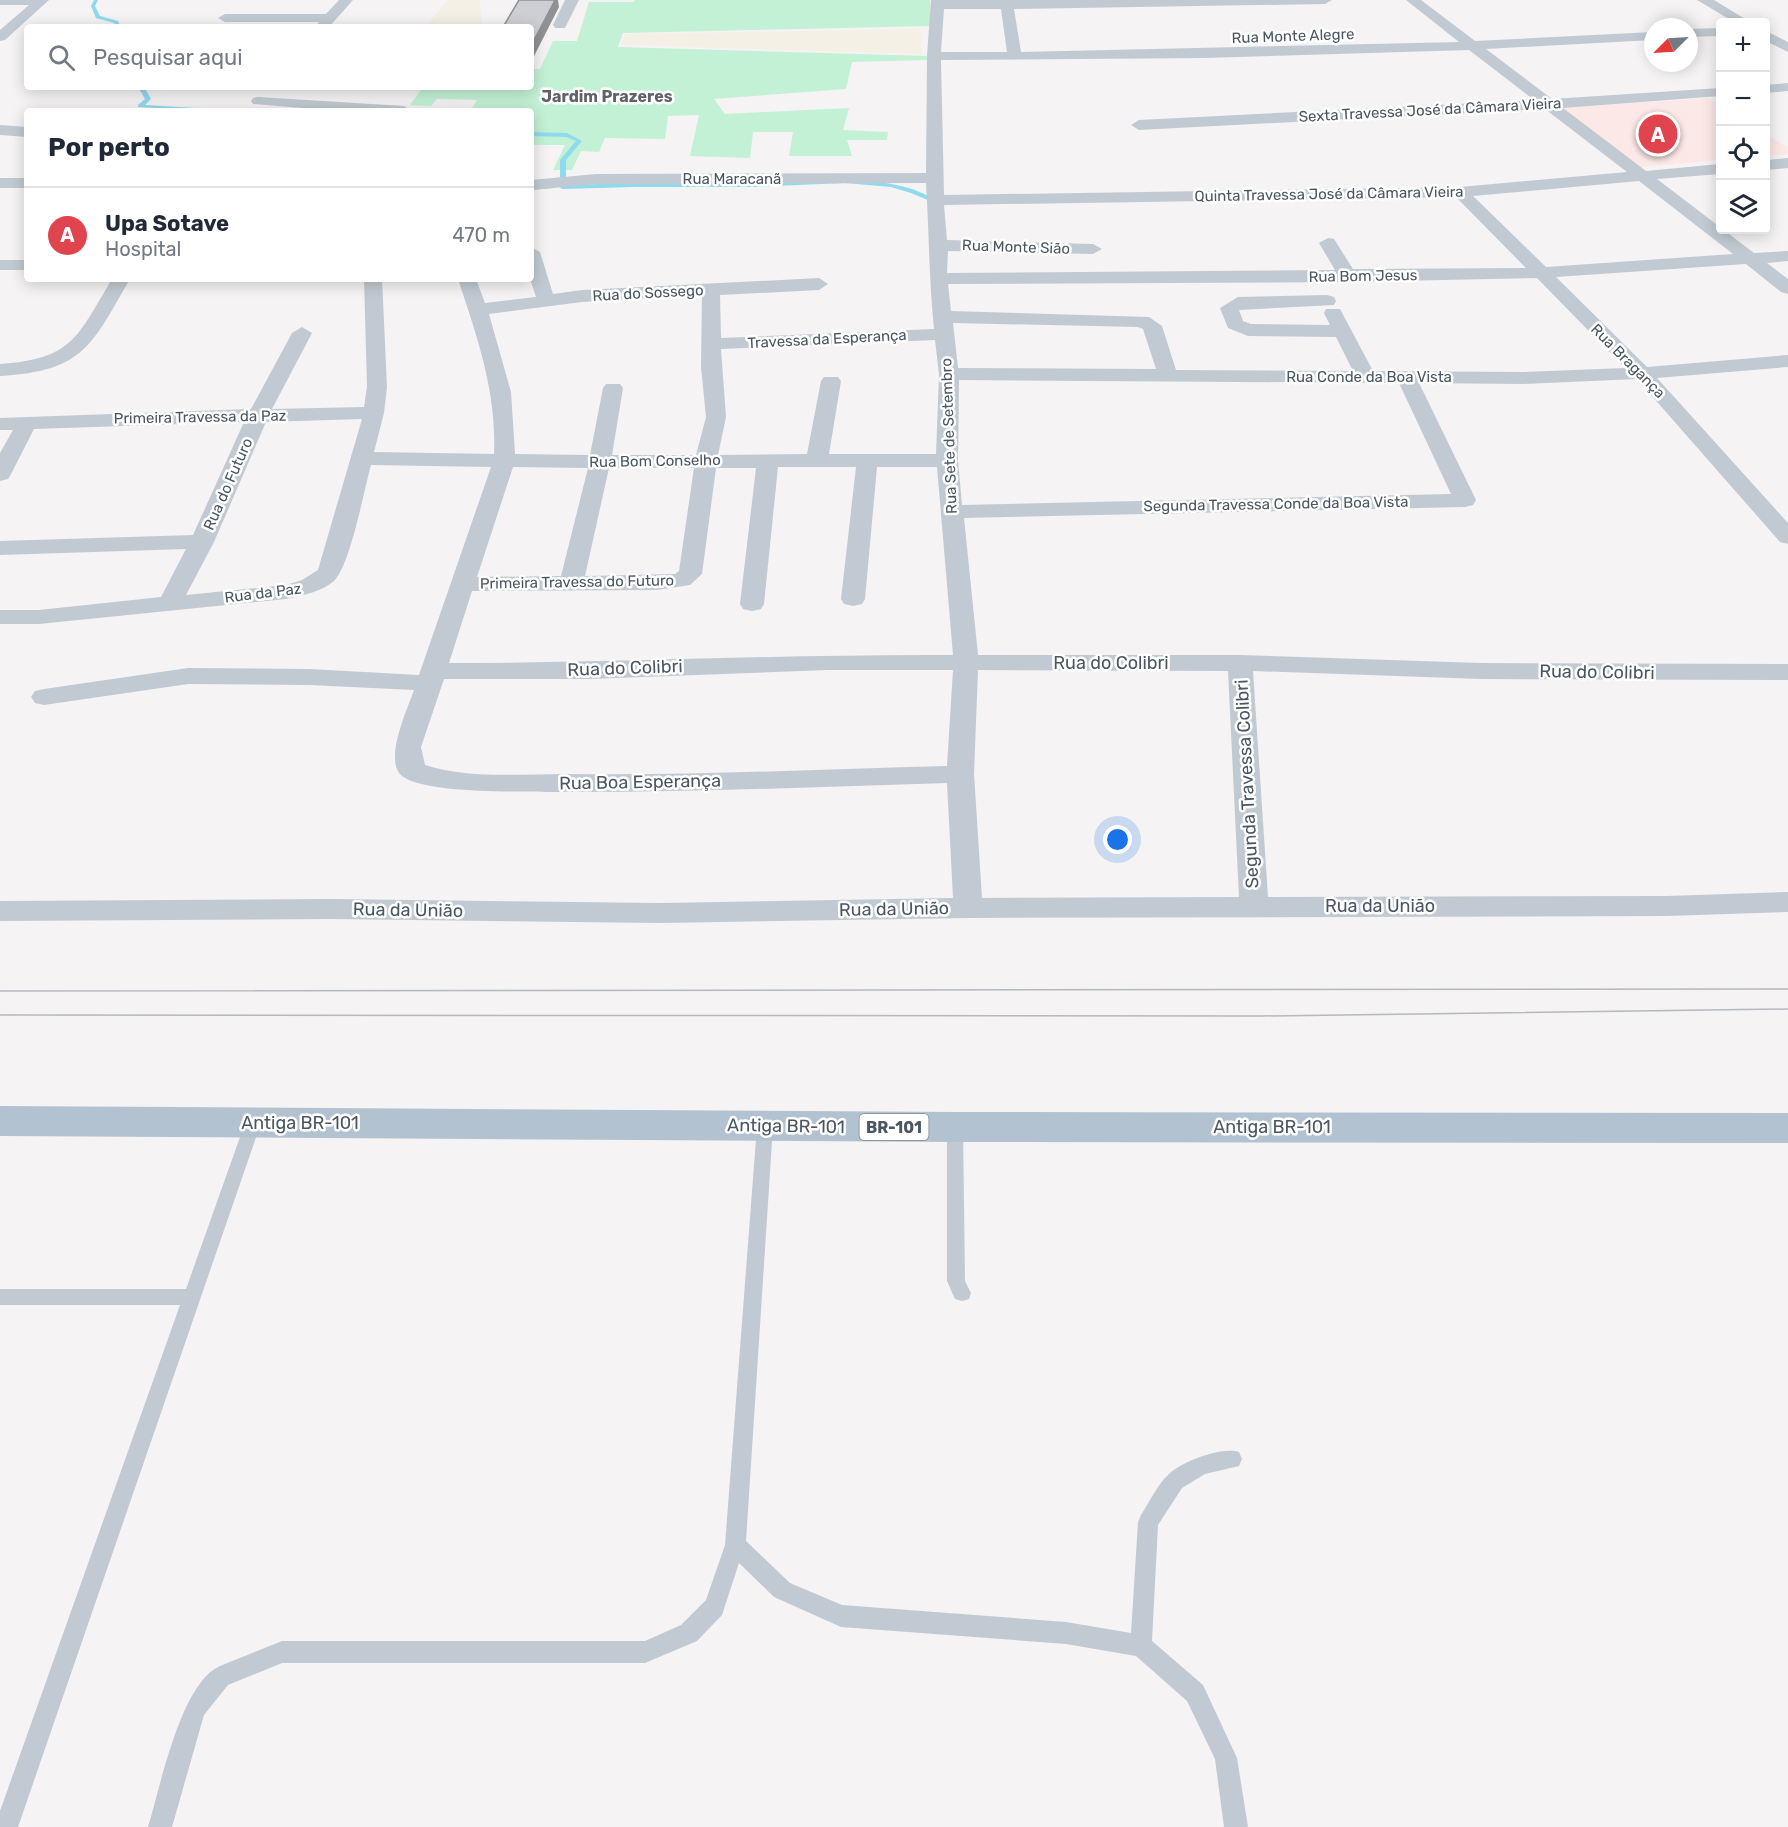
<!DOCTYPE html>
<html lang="pt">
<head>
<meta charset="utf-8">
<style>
  body { margin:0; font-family:Rubik,sans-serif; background:#f6f6f7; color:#1f2937 }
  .controls { position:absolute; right:18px; top:18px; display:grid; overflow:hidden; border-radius:6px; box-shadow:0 3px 15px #0003 }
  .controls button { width:54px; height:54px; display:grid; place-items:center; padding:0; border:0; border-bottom:2px solid #e0e1e3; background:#fff; color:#1f2937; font:30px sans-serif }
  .compass { position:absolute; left:1644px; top:18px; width:54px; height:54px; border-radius:50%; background:#fff; box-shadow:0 3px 15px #0003; rotate:246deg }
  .you { position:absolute; left:1118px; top:840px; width:21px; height:21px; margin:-15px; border:4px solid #fff; border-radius:50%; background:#1a73e8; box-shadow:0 0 0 9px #1a73e833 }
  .badge { display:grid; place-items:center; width:39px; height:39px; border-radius:50%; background:#0f766e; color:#fff; font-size:20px; font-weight:700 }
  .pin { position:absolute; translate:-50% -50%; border:3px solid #fff; box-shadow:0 2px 6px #0006 }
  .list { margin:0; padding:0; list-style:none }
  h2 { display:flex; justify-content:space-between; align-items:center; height:78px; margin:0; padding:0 24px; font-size:26px }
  h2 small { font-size:20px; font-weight:400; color:#747a83 }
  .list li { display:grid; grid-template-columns:39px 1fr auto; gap:18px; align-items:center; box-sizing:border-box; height:96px; padding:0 24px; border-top:2px solid #e0e1e3 }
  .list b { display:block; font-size:22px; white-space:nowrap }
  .list p { margin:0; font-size:20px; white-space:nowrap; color:#747a83 }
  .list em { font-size:20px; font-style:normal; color:#747a83 }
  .icon { flex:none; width:33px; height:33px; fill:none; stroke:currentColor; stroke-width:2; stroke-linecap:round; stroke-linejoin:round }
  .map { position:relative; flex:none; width:1788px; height:1827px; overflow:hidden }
  .search { position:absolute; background:#fff; box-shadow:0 3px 15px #0003; left:24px; top:24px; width:510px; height:66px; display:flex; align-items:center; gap:15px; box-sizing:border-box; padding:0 21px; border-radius:6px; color:#747a83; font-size:22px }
  .panel { position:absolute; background:#fff; box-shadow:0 3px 15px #0003; left:24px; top:108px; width:510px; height:174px; border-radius:6px }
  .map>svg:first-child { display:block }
  .medical { fill:#fce8e6 }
  .green { fill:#c3f1d5 }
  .sand { fill:#f5f0e5 }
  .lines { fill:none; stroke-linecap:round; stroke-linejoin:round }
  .stream { fill:#90daee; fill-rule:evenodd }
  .lane { fill:#c1cad2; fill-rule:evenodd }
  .street { fill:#c1cad2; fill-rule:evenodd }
  .primary { fill:#b3c2d1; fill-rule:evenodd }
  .tram { stroke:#b5b8bd; stroke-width:1.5 }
  .shaded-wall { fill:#909195 }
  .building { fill:#cdcfd5; stroke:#909195; stroke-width:1.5 }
  .labels { text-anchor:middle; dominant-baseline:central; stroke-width:5; stroke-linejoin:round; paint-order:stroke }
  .far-street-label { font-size:15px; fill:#4a5661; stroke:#fff }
  .far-neighbourhood-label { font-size:16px; font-weight:bold; fill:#5f6368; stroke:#fff }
  .shield { fill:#fff; stroke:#808990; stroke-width:1.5 }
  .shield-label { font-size:16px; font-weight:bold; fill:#4a5661 }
  .street-label { font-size:18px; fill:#4a5661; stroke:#fff }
</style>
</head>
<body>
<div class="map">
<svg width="1788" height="1827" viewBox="0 0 1788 1827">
  <rect width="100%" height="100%" fill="#f5f3f3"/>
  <path class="medical" d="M1708 98 1720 106V160L1640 167 1559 108Z
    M1766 134 1788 148V154L1766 156Z"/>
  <path class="green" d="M635 0H930L931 26 623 33 618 47 928 56 927 60 852 62 846 89 714 99 725 114 849 108 843 130 888 132 887 140H847L852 156H789L793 132H753L750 158 690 156 699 115 668 116 665 139 605 138 599 152 581 151 572 170H553L565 145H531L536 132H531V111L471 110 477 100 437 99 431 106 410 105 423 87H531V69H540L553 41H577L589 2H633Z"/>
  <path class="sand" d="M448 0H480L482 27H425Z
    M920 29 922 54 621 45 625 34Z"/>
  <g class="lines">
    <path class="stream" d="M94 0H98L95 6 100 16 118 21 121 27H117L114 23 96 18 91 6Z
      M138 87H144L151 99 145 105 211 109 214 111 138 107V105L145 99Z
      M531 132 567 133 582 141 566 160V177L554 188 531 190V186L550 185 560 177V160L576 141 566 137 531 136Z
      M845 180C875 181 909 183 935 200L930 201 911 193 891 187 845 183 753 187H633L562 189 559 187 562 185 633 183H753Z"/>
    <path class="lane" d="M253 1116 259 1118 261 1123 18 1827H0V1811L180 1305H0V1289H186L245 1123 247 1118Z
      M765 1119 771 1121 773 1126 746 1541 790 1583 842 1605 1066 1622 1131 1633 1138 1522 1141 1515C1149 1503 1157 1485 1168 1475 1180 1462 1222 1446 1239 1452L1242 1459 1239 1466 1205 1474 1182 1488 1158 1525 1152 1641 1203 1685 1237 1758 1248 1827H1224L1215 1759 1187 1701 1136 1656 1066 1644 841 1627 774 1597 739 1563 722 1615 697 1641 645 1663H282L228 1685 204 1715 172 1827H148C160 1788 181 1682 220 1666L282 1641H645L681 1625 706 1600 725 1545 757 1126 759 1121Z
      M955 1120 961 1122 963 1127 965 1281 971 1293 969 1299 962 1301 955 1299 947 1281V1127L949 1122Z"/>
    <path class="street" d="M0 0H49L5 40 0 41V30L29 5H0Z
      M339 0H353L329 27H315L319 22H225L218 18 225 14H326Z
      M565 0H579L565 28H555L553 25Z
      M931 0H1332L1325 4 1014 9 1021 52 1459 42 1406 0H1421L1475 41 1653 32V40L1486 49 1552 99 1720 88V96L1563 108 1646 171 1720 164V174L1657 179 1754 253 1788 251V261L1767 263 1788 279V294L1781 292 1746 264 1556 277 1647 367 1788 355V367L1657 378 1788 523V544L1780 542 1637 379 1523 384 1419 383 1476 500 1473 505 1465 507 964 518 978 655H1240L1481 663 1788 664V680L1481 679 1253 671 1268 897 1667 896 1788 892V912L1667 916 968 918 661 923 331 919 0 921V901L331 899 661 903 953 898 947 783C813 787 680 793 546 792 515 791 426 794 402 776 383 761 408 708 414 690L309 685 188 684 44 705 35 703 31 697 35 691 44 689 188 668 309 669 419 675 491 467 371 465C364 490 350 566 334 581 321 592 303 595 286 599L39 624H0V610H39L161 597 186 549 0 555V541L193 535 244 422 34 429 11 474 8 479 0 481V453L13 430H0V418L251 409 292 333 302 327 312 333 272 409 364 407 367 387 364 279H382L387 387 384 413 374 452 494 454C497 393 477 336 458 279H476L485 303 536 297 530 279 531 247 540 252 553 294 582 290 819 278 828 284 819 290 720 295 721 338 934 329C929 280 929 232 926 183L596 184 531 190V180L596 174 926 173 927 56ZM944 9H1001L1007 52H941ZM1469 50 1534 100 1139 120 1131 125 1139 130 1545 109 1627 172 1460 187 944 195 941 60 1204 58ZM1639 181 1733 254 1546 267 1473 196ZM1456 197 1526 268 1353 269 1334 239 1328 238 1319 243 1335 270 947 273 948 251 1093 254 1102 249 1093 244 947 240 944 205ZM1537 278 1625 368 1523 372 1373 371 1340 309H1326L1324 313 1330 325 1251 324 1243 321 1239 310 1334 305 1336 301 1334 297 1327 295 1238 297 1220 308 1228 328 1248 336 1336 337 1353 371 1176 370 1162 326 1149 317 951 311 948 284 1348 282ZM702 295 701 367 706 417 696 455H612L623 388 620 384H606L603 388 590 455 515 454 511 392 489 314 582 302ZM953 323 1138 327 1143 329 1156 369 958 368ZM935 340 939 374 936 454H829L841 381 838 377H824L821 381 807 454 718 455 726 417 721 349ZM959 380 1399 383 1451 494 962 505 958 460ZM362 419 318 570 302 580 286 585 186 595 214 542 266 422ZM513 467 588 468 561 576 477 577ZM778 467H856L841 599 844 604 853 606 862 604 865 599 877 467H937L953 655C785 654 617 663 449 663L472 591 657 590 690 585 702 574 716 468H756L740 604 743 609 752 611 761 609 764 604ZM609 468H694L679 571 675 574 585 576ZM827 670H953L947 766C819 769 692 776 565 774 519 774 469 779 425 765L421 747 444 679H589ZM978 670 1228 671 1239 897 982 898 974 774Z
      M1697 0H1714L1750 22H1734Z
      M1720 28V36L1689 37V29Z
      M1766 31 1788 42V52L1766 41Z
      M1788 83V91L1766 93V85Z
      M258 97 404 106 412 111H338L253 104 251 101 253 98Z
      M0 125 27 127V137L0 135Z
      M1788 158V168L1766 170V160Z
      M0 178H27V188H0Z
      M0 260H27V270H0Z
      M112 279H130C91 346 84 371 0 376V364C73 359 77 337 112 279Z"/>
    <path class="primary" d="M0 1106 955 1112 1788 1113V1143L955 1142 0 1136Z"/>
    <path class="tram" d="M0 991 1788 989
      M0 1015 1261 1016 1788 1009"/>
  </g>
  <path class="shaded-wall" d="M555 0H558L559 7 531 62V46Z"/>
  <path class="building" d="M519 0H555L531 46V27H503Z"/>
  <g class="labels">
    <g class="far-street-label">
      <text transform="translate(1293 36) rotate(-2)">Rua Monte Alegre</text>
      <text transform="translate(1430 110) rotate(-3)">Sexta Travessa José da Câmara Vieira</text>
      <text x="732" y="179">Rua Maracanã</text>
      <text transform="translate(1329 194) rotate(-1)">Quinta Travessa José da Câmara Vieira</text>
      <text transform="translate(1016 247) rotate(2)">Rua Monte Sião</text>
      <text transform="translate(1363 276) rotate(-1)">Rua Bom Jesus</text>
      <text transform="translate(648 293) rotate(-3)">Rua do Sossego</text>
      <text transform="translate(827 339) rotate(-3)">Travessa da Esperança</text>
      <text transform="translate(1628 361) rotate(45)">Rua Bragança</text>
      <text x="1369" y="377">Rua Conde da Boa Vista</text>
      <text transform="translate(200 417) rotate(-1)">Primeira Travessa da Paz</text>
      <text transform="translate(949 436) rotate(-92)">Rua Sete de Setembro</text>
      <text transform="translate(655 461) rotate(-1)">Rua Bom Conselho</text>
      <text transform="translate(228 484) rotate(-66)">Rua do Futuro</text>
      <text transform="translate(1276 504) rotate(-1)">Segunda Travessa Conde da Boa Vista</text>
      <text transform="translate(577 582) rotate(-1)">Primeira Travessa do Futuro</text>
      <text transform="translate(263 593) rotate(-7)">Rua da Paz</text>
    </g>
    <g class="far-neighbourhood-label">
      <text x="607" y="96">Jardim Prazeres</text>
    </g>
    <rect class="shield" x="859.5" y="1114" width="69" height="26" rx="4.5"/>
    <g class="shield-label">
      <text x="894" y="1127">BR-101</text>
    </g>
    <g class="street-label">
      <text x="1111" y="663">Rua do Colibri</text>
      <text transform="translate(625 668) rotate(-2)">Rua do Colibri</text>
      <text transform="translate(1597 672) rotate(1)">Rua do Colibri</text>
      <text transform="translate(640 782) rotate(-1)">Rua Boa Esperança</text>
      <text transform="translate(1247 784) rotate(-93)">Segunda Travessa Colibri</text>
      <text x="1380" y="906">Rua da União</text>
      <text transform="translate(894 909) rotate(-1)">Rua da União</text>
      <text transform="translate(408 910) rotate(1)">Rua da União</text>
      <text x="300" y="1123">Antiga BR-101</text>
      <text transform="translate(786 1126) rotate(1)">Antiga BR-101</text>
      <text x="1272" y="1127">Antiga BR-101</text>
    </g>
  </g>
</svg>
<div class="controls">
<button>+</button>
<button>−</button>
<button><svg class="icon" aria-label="locate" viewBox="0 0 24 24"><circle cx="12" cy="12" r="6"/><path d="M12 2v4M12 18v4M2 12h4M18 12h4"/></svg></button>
<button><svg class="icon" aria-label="layers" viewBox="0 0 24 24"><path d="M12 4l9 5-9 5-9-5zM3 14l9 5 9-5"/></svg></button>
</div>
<svg class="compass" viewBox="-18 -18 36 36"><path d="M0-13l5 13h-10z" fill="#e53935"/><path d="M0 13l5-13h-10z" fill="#747a83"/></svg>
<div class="you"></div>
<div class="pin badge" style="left:1658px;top:134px;background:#e0444e">A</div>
<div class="search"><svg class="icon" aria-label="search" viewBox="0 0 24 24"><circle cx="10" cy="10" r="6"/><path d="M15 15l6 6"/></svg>Pesquisar aqui</div>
<section class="panel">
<h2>Por perto<small></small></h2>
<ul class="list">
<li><span class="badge" style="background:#e0444e">A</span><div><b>Upa Sotave</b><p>Hospital</p></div><em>470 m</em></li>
</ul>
</section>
</div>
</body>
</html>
